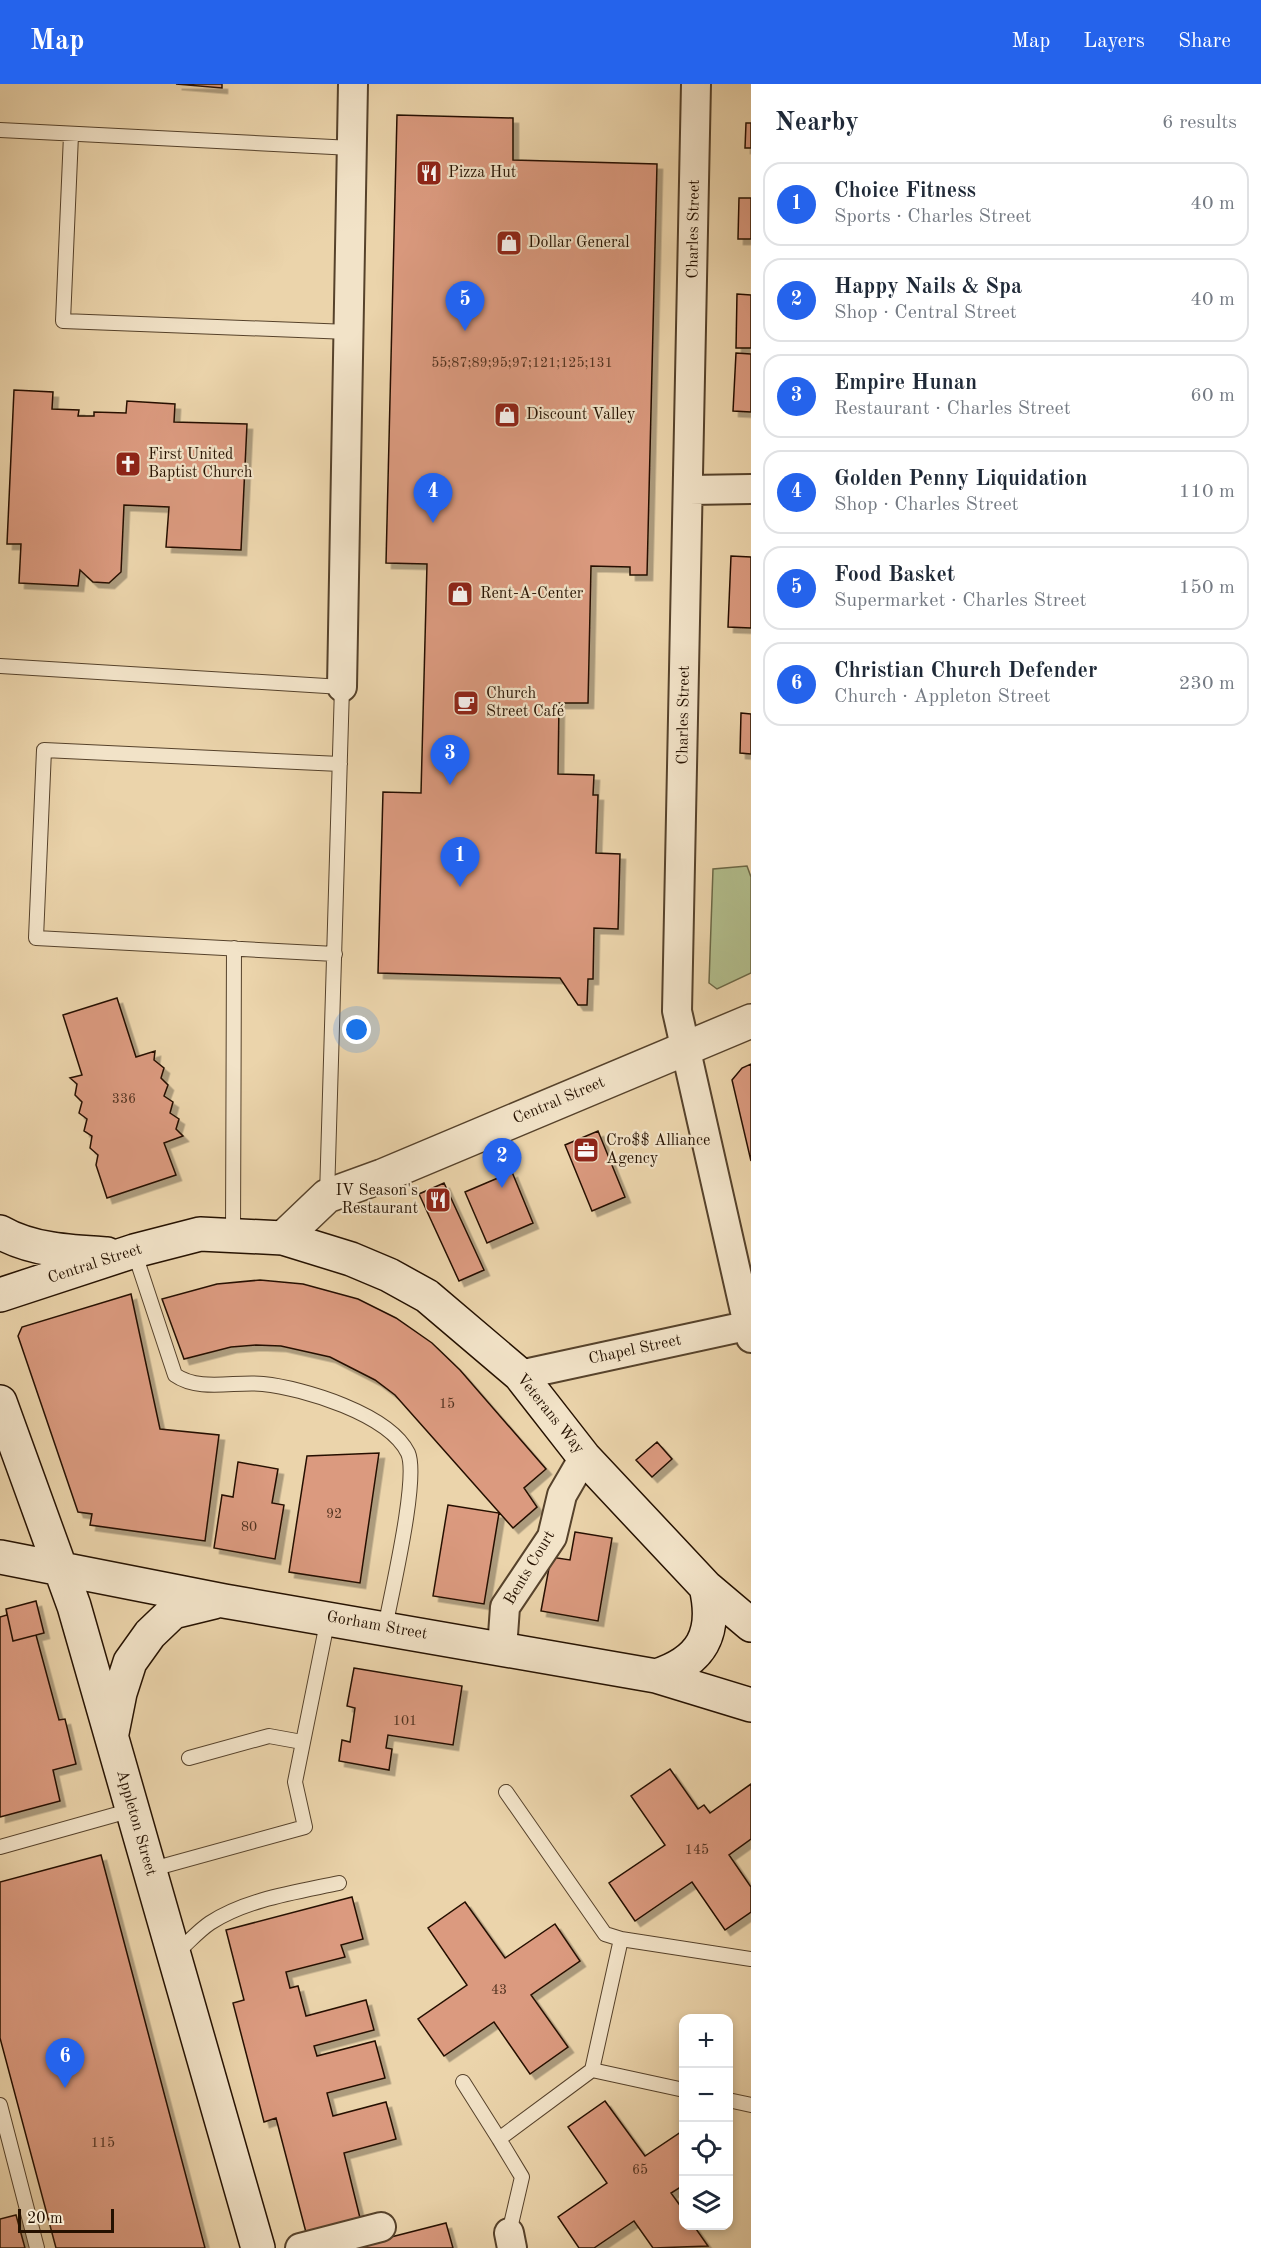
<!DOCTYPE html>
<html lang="en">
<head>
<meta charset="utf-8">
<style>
  body { margin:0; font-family:"Old Standard TT",serif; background:#f6f6f7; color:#1f2937 }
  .controls { position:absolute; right:18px; bottom:18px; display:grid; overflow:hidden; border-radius:12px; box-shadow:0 3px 9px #0003 }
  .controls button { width:54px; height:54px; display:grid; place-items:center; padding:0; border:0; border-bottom:2px solid #e0e1e3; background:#fff; color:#1f2937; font:30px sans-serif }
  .scale { position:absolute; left:18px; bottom:15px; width:96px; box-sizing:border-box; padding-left:6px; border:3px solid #251100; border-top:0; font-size:16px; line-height:21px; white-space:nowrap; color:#251100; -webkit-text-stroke:4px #f2e3c8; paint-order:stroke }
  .you { position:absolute; left:357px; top:946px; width:21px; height:21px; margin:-15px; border:4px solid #fff; border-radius:50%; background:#1a73e8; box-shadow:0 0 0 9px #1a73e833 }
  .badge { display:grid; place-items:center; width:39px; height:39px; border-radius:50%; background:#2563eb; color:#fff; font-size:20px; font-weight:700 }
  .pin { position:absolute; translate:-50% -50px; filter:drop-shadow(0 2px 3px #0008) }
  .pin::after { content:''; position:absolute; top:32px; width:21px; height:18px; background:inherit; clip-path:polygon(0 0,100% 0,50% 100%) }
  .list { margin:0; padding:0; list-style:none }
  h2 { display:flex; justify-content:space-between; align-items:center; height:78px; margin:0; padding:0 24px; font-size:26px }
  h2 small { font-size:20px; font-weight:400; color:#747a83 }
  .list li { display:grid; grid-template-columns:39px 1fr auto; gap:18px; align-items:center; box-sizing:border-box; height:84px; margin:0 12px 12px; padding:0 12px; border:2px solid #e0e1e3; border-radius:18px }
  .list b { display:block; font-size:22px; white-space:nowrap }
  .list p { margin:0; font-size:20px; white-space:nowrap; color:#747a83 }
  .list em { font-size:20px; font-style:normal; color:#747a83 }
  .icon { flex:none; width:33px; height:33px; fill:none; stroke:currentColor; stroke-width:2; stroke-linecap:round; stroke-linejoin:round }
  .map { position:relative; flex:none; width:751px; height:2164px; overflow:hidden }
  header { display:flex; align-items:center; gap:36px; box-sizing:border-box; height:84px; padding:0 30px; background:#2563eb; color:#fff }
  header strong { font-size:28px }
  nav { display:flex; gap:33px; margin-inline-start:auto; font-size:21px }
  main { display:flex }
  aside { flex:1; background:#fff }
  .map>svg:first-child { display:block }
  .green { fill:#b2be8d; stroke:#6c6846; stroke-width:1.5 }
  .building { fill:#db9a7f; stroke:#251100; stroke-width:1.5; filter:url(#shadow) }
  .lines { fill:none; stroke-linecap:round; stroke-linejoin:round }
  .service-casing { stroke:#56422b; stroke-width:16 }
  .minor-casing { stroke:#56422b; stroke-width:32 }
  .tertiary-casing { stroke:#56422b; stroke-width:36 }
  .secondary-casing { stroke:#251100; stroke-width:36 }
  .service { stroke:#f2e3c8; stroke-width:14 }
  .minor { stroke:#f2e3c8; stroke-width:28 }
  .tertiary { stroke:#f2e3c8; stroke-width:33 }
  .secondary { stroke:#f2e3c8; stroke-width:33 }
  .labels { text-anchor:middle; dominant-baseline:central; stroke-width:4.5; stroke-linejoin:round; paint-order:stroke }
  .number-label { font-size:14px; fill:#523320 }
  .poi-label { font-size:16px; fill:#251100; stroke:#f2e3c8; text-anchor:start }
  .street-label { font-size:16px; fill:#251100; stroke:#f2e3c8 }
</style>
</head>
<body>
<header>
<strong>Map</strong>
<nav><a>Map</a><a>Layers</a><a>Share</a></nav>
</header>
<main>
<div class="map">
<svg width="751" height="2164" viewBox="0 0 751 2164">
  <defs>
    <filter id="shadow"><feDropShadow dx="5.5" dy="5.5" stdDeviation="0" flood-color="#0004"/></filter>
  </defs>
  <rect width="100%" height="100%" fill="#ebd4ab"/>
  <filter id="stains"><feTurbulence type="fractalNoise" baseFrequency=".00333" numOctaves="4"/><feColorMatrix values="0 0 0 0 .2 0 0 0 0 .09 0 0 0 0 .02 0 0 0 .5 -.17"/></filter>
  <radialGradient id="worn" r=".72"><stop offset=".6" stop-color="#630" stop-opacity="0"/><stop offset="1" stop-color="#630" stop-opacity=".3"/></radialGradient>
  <path class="green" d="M747 782 751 793V889L717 905 709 899 713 785Z"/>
  <path class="building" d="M176 0H222V4Z
    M397 31 513 34V76L657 80 647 491H630V483L591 482 588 619H559L558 690 594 691 593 711H598L596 769 620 770 618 845 594 844 593 895H588L587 921H578L560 894 378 889 383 708 421 709 427 480 386 479Z
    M746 39H751V64H745Z
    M739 114H751V155H738Z
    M737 210 751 211V264H736Z
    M736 269 751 270V328L733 327Z
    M14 306 53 308 52 325 79 326 78 332H94V328L126 329 127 317 175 320 174 338 247 340 241 466 166 463 169 423 124 421 121 488 109 499 93 498 80 486 78 502 19 499 21 460H7Z
    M731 472 751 473V544L728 543Z
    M741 629 751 630V670L740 669Z
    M117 914 136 973 155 967 154 976 164 984 161 994 168 1001 164 1012 173 1018 170 1029 179 1035 176 1045 183 1052 164 1059 176 1091 107 1114 96 1081 98 1071 90 1064 92 1052 84 1047 87 1035 79 1029 82 1018 75 1011 77 1000 70 994 82 991 63 931Z
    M751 980V1077L732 996 742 984Z
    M598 1047 625 1113 592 1127 565 1061Z
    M512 1088 533 1139 487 1159 465 1108Z
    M444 1099 484 1186 459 1197 419 1110Z
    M260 1196 303 1200 358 1215 396 1234 432 1259 460 1286 546 1385 524 1404 537 1423 513 1444 395 1311 375 1296 330 1273 281 1262 256 1261 231 1263 184 1275 162 1215 217 1200Z
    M131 1210 160 1345 219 1351 205 1457 90 1441 92 1430 78 1428 18 1252 22 1243Z
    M657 1358 672 1375 652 1393 636 1376Z
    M379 1369 360 1499 289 1488 307 1372Z
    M238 1378 278 1385 272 1419 284 1421 275 1475 214 1464 222 1411 233 1413Z
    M448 1421 499 1429 484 1520 433 1512Z
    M575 1448 612 1454 598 1537 541 1527 551 1473 570 1476Z
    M36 1517 44 1549 36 1551 59 1636 65 1635 76 1680 53 1686 60 1717 0 1733V1533L7 1531 6 1525Z
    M36 1517 44 1549 13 1557 6 1525Z
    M354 1584 462 1602 453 1661 388 1651 386 1664 392 1665 389 1686 339 1677 342 1656 350 1658 355 1624 347 1622Z
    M670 1685 698 1725 704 1721 710 1729 751 1700V1755L729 1771 751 1803V1828L725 1846 692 1798 635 1837 609 1799 665 1761 631 1712Z
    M101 1771 205 2164H56L0 1954V1798Z
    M352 1813 363 1855 341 1861 345 1873 286 1888 290 1904 298 1902 306 1932 366 1916 374 1946 314 1962 317 1972 375 1957 385 1994 327 2009 333 2032 386 2018 396 2055 344 2069 362 2142 308 2156 276 2034 264 2038 233 1919 244 1916 226 1846Z
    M465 1818 505 1874 555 1840 580 1877 531 1911 568 1963 530 1990 494 1938 444 1972 418 1935 467 1901 428 1844Z
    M605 2017 645 2072 684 2046V2101L671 2109 684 2127V2142H694L708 2162 653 2164 634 2137 594 2164H579L558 2133 607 2099 568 2043Z
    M16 2131 25 2164H0V2135Z
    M446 2139 453 2164H348Z"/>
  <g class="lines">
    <g class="service-casing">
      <path id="service" d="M0 46 352 64
        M71 51 63 237 349 248
        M0 582 342 603 327 1112
        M335 870 36 854 44 666 340 680
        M233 1150 234 864
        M134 1167 175 1291C199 1308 235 1297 263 1300 303 1304 389 1330 408 1369 419 1394 391 1511 385 1544
        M189 1674 269 1652 302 1658
        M506 1708 605 1850 621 1855 751 1875
        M0 1763 132 1726
        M149 1786 305 1743 295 1698 328 1534
        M175 1870C187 1860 198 1847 210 1839 247 1815 297 1808 339 1799
        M592 1986 621 1855
        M463 1998 499 2055 592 1986 684 2006
        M728 2016 751 2021
        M0 2021 37 2164
        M499 2055 522 2093 509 2149"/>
    </g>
    <g class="minor-casing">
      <path id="minor" d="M696 0 677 927 751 1254
        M690 406 751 405
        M342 603 353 0
        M520 1291 751 1241
        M502 1565 505 1523 552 1453 562 1411 584 1373
        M509 2149 512 2164
        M300 2164 381 2143"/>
    </g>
    <g class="tertiary-casing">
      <path id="tertiary" d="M283 1154 327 1112 382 1092 751 937"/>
    </g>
    <g class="secondary-casing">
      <path id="secondary" d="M0 1148C31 1166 71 1168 107 1170
        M0 1211 134 1167 200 1150 283 1154 351 1175 389 1191 427 1212 520 1291 584 1373 706 1503 751 1541
        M0 1318 74 1522 258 2164
        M0 1473 224 1517 656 1592 751 1621
        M656 1592C702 1577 717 1550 706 1503
        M112 1649 120 1609 130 1578 150 1550 173 1528 214 1518"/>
    </g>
    <use href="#service" class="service"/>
    <use href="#minor" class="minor"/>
    <use href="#tertiary" class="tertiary"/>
    <use href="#secondary" class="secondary"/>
  </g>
  <defs>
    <g id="restaurant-square" transform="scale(1.35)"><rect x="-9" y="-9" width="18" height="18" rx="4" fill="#8f2418" stroke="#f2e3c8"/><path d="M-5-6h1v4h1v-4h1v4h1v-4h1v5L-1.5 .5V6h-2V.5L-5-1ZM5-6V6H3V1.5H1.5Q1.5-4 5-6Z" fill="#fff"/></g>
    <g id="shop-square" transform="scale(1.35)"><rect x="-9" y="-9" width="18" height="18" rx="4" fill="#8f2418" stroke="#f2e3c8"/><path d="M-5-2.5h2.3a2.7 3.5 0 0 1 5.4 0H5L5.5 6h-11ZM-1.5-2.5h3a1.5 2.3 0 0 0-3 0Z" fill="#fff"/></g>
    <g id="church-square" transform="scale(1.35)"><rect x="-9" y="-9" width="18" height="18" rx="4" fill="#8f2418" stroke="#f2e3c8"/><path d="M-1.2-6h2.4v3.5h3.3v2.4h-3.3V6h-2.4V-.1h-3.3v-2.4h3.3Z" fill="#fff"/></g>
    <g id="cafe-square" transform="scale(1.35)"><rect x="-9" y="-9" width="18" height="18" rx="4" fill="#8f2418" stroke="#f2e3c8"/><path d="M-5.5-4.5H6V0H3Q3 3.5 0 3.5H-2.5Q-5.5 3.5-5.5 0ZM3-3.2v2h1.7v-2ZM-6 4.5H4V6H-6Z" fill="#fff"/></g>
    <g id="office-square" transform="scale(1.35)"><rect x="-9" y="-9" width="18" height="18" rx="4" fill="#8f2418" stroke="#f2e3c8"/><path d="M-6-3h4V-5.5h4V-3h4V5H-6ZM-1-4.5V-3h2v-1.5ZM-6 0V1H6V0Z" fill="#fff"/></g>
  </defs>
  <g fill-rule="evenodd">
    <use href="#restaurant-square" x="429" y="89"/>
    <use href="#shop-square" x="509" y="159"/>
    <use href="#shop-square" x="507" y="331"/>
    <use href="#church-square" x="128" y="380"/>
    <use href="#shop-square" x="460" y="510"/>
    <use href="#cafe-square" x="466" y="619"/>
    <use href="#office-square" x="586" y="1066"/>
    <use href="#restaurant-square" x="438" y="1116"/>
  </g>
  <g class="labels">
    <g class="number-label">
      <text x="522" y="279">55;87;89;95;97;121;125;131</text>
      <text x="124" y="1015">336</text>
      <text x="447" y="1320">15</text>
      <text x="334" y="1430">92</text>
      <text x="249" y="1443">80</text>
      <text x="405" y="1637">101</text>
      <text x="697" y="1766">145</text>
      <text x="499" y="1906">43</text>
      <text x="103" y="2059">115</text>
      <text x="640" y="2086">65</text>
    </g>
    <g class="poi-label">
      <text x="448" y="89">Pizza Hut</text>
      <text x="528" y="159">Dollar General</text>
      <text x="526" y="331">Discount Valley</text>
      <text x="148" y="371">First United<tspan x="148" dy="18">Baptist Church</tspan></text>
      <text x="480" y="510">Rent-A-Center</text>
      <text x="486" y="610">Church<tspan x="486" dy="18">Street Café</tspan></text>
      <text x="606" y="1057">Cro$$ Alliance<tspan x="606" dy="18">Agency</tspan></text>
      <text x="418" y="1107" text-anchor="end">IV Season's<tspan x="418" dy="18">Restaurant</tspan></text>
    </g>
    <g class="street-label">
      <text transform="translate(694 145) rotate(-89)">Charles Street</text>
      <text transform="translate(684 631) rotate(-89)">Charles Street</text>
      <text transform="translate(559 1017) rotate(-23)">Central Street</text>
      <text transform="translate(95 1180) rotate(-18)">Central Street</text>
      <text transform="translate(635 1266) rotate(-12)">Chapel Street</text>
      <text transform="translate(550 1330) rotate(51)">Veterans Way</text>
      <text transform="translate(530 1484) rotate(-59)">Bents Court</text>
      <text transform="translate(377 1542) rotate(10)">Gorham Street</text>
      <text transform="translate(136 1739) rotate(74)">Appleton Street</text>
    </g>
  </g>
  <rect width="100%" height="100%" filter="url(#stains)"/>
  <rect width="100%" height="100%" fill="url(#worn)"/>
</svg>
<div class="controls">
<button>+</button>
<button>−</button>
<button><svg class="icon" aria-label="locate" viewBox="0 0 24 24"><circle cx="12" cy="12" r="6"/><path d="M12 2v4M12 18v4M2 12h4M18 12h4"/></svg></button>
<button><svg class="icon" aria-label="layers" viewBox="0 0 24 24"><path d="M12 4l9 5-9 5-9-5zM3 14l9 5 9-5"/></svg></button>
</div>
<div class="scale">20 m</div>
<div class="you"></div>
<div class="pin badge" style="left:460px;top:803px">1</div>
<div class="pin badge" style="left:502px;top:1104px">2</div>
<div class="pin badge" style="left:450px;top:701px">3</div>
<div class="pin badge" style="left:433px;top:439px">4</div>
<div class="pin badge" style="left:465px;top:247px">5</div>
<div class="pin badge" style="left:65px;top:2004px">6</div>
</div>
<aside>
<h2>Nearby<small>6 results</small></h2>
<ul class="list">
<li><span class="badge">1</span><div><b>Choice Fitness</b><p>Sports · Charles Street</p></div><em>40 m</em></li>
<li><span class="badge">2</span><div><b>Happy Nails &amp; Spa</b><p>Shop · Central Street</p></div><em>40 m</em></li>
<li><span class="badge">3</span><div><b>Empire Hunan</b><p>Restaurant · Charles Street</p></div><em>60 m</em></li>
<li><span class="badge">4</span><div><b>Golden Penny Liquidation</b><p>Shop · Charles Street</p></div><em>110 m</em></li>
<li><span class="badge">5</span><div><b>Food Basket</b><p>Supermarket · Charles Street</p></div><em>150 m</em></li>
<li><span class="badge">6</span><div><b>Christian Church Defender</b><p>Church · Appleton Street</p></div><em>230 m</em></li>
</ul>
</aside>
</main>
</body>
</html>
